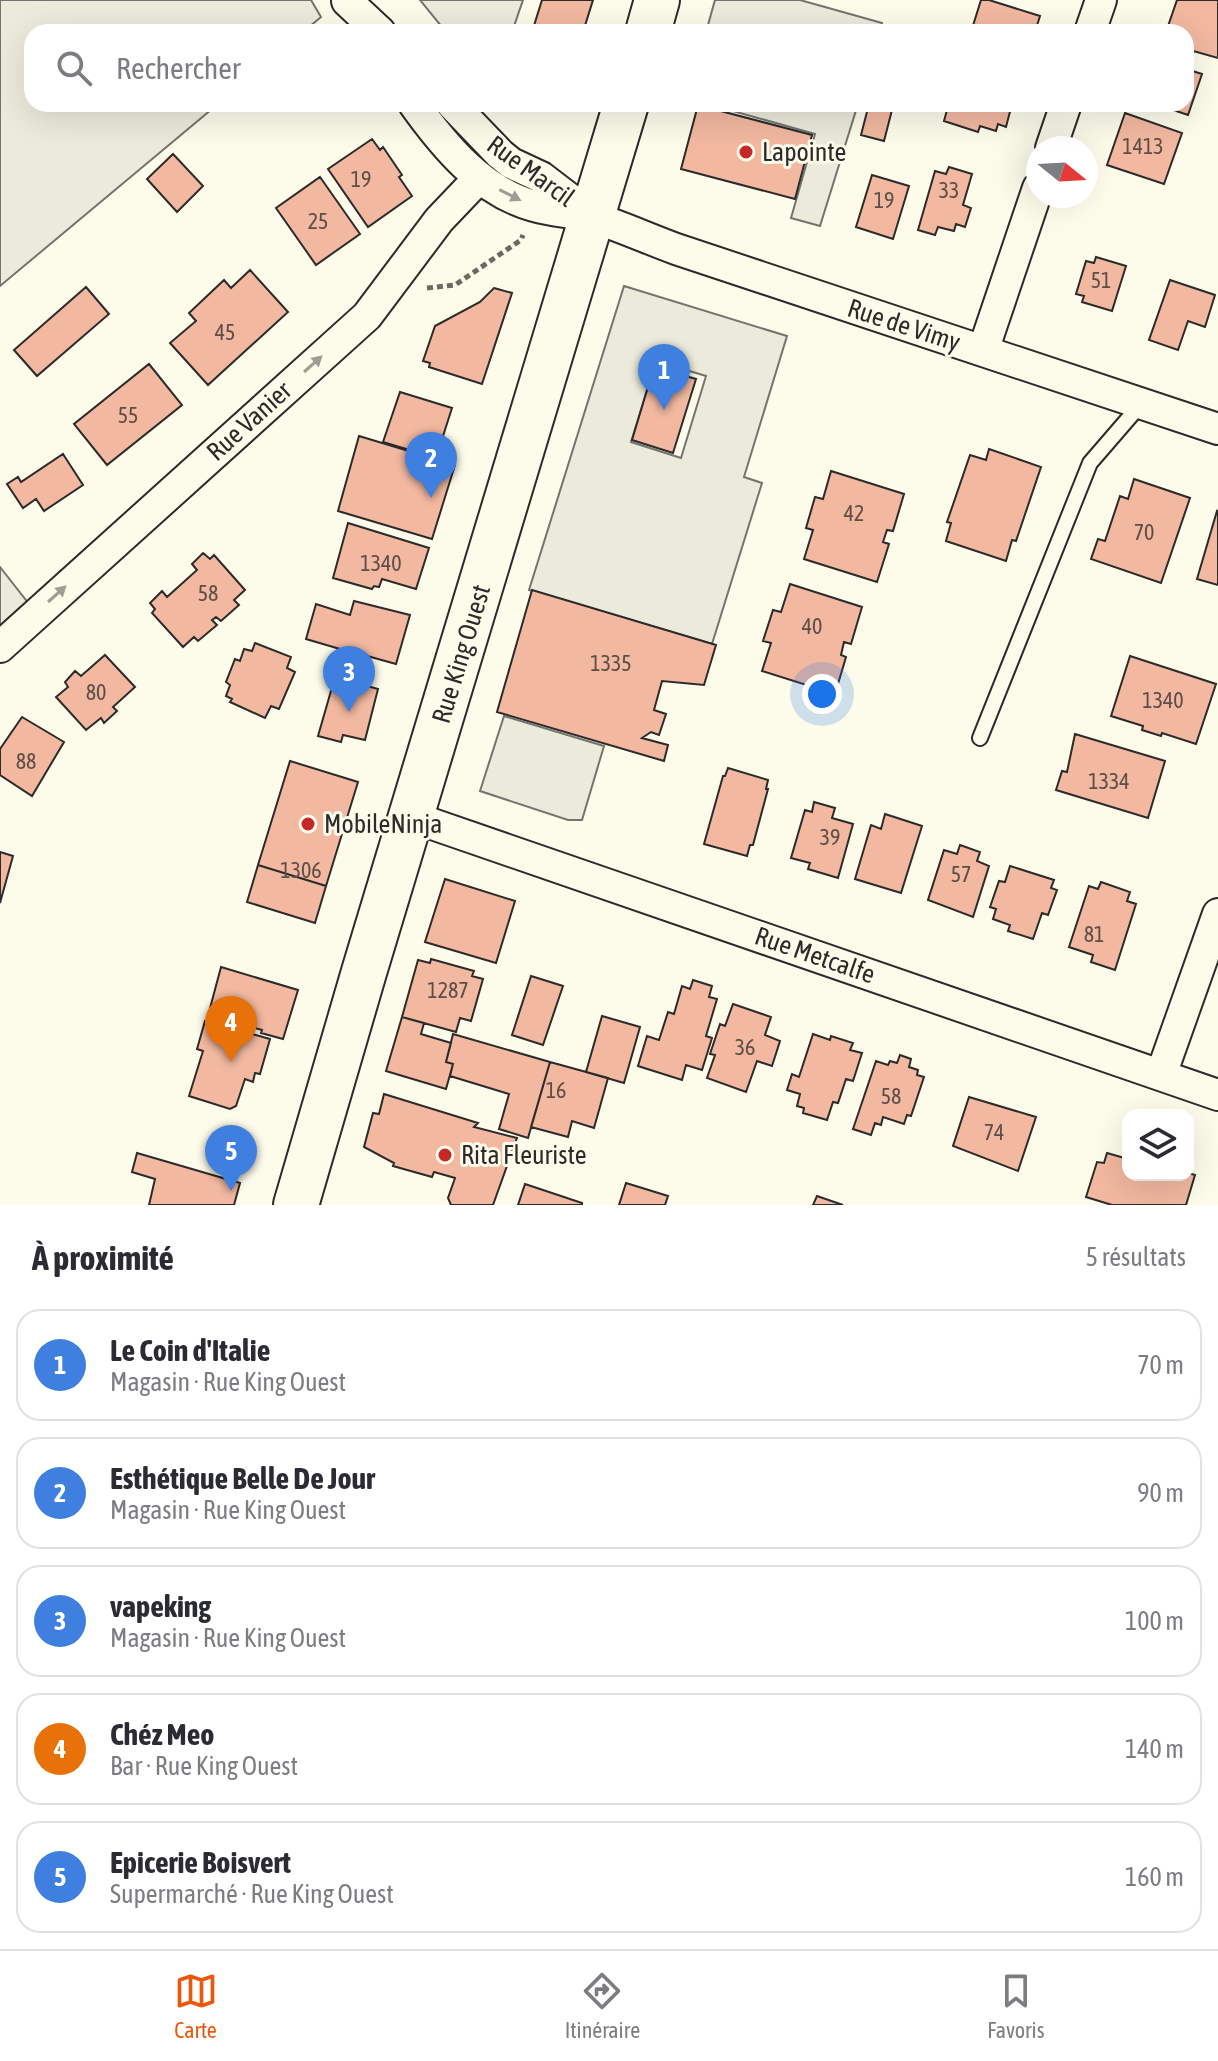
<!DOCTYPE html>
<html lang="fr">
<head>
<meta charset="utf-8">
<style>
  body { margin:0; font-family:"Asap Condensed",sans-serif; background:#f2f2f3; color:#2b2b33 }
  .controls { position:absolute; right:24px; bottom:24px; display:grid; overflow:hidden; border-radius:16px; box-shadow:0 8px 32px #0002 }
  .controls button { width:72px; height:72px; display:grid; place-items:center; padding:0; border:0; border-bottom:2px solid #e1e1e2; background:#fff; color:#2b2b33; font:40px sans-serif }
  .compass { position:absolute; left:1026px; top:136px; width:72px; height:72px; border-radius:50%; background:#fff; box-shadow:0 8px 32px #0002; rotate:108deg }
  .you { position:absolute; left:822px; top:694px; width:28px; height:28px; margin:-20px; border:6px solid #fff; border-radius:50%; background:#1a73e8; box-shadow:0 0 0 12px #1a73e833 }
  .badge { display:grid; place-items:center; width:52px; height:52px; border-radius:50%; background:#ea580c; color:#fff; font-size:26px; font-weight:700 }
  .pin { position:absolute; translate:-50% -66px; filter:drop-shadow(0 2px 4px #0008) }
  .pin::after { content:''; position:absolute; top:42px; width:28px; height:24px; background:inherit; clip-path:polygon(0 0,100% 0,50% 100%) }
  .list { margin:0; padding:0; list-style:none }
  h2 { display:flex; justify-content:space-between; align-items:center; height:104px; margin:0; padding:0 32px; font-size:34px }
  h2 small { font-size:26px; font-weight:400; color:#7c7c81 }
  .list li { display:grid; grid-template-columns:52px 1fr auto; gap:24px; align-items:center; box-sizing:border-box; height:112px; margin:0 16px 16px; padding:0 16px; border:2px solid #e1e1e2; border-radius:24px }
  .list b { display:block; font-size:30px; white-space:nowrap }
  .list p { margin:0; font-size:26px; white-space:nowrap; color:#7c7c81 }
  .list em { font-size:26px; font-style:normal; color:#7c7c81 }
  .icon { flex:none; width:44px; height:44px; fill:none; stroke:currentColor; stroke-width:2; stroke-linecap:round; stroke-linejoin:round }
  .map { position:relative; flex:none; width:1218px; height:1205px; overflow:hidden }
  .search { position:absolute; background:#fff; box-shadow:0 8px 32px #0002; left:24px; right:24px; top:24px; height:88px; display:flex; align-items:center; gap:20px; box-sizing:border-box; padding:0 28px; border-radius:24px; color:#7c7c81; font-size:30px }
  .sheet { height:744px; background:#fff }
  nav { display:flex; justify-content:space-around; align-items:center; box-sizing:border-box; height:112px; border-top:2px solid #e1e1e2; background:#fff; font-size:22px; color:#7c7c81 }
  nav a { display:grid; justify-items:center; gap:4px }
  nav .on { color:#ea580c }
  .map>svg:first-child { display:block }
  .green { fill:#ecebdb; stroke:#74746e; stroke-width:2 }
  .parking { fill:#eceadb; stroke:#74746e; stroke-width:2; fill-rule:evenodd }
  .building { fill:#f2b8a0; stroke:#2b2b2b; stroke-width:2 }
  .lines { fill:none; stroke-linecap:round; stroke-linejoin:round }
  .lane-casing { stroke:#2b2b2b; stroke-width:18 }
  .street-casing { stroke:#2b2b2b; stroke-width:34 }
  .primary-casing { stroke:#2b2b2b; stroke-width:48 }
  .path { stroke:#6a6964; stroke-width:5; stroke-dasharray:6 4; stroke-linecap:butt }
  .lane { stroke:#fdfbea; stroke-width:14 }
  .street { stroke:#fdfbea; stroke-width:30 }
  .primary { stroke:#fdfbea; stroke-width:44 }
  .oneway { fill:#9e9d94 }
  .poi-dot { fill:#c62828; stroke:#fdfbea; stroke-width:3 }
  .labels { text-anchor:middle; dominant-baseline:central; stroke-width:6; stroke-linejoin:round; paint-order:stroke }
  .number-label { font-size:22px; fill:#5d4e48 }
  .poi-label { font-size:26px; fill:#2b2b2b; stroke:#fdfbea; text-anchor:start }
  .street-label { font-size:26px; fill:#2b2b2b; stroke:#fdfbea }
</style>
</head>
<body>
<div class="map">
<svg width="1218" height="1205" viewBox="0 0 1218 1205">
  <rect width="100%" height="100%" fill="#fdfbea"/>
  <path class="green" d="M0 0H311L321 17 303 32H32V104H218L0 286Z
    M0 567 36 613 0 647Z"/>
  <path class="parking" d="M420 0H523L512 32H446Z
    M715 0H800L882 23 880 32H706Z
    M708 104H858L820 226 791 218 815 134Z
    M624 286 787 336 744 477 762 483 712 644 529 590ZM656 361 706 376 681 458 631 442Z
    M504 716 604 746 582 820H568L480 791Z"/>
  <path class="building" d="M542 0H593L583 32H532Z
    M981 0H989L1040 16 1035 32H971Z
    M1177 0H1218V58L1186 49V32H1166Z
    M1186 69 1202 74 1188 115 1155 104H1186Z
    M869 104 892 110 884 141 861 135Z
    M943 104H1012L1006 127 998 124 996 131 980 126 978 132 944 121 947 110 941 108Z
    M698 105 812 135 795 199 681 169Z
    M1125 113 1182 133 1164 184 1107 165Z
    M372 139 380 150 383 147 402 175 399 177 412 196 368 227 328 169Z
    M173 154 203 186 177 212 147 179Z
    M949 167 972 174 963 205 971 208 965 227 956 224 954 231 938 227 935 235 918 230 935 171 946 174Z
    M872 175 909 186 893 239 856 227Z
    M320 177 360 234 316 265 276 208Z
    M1096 257 1126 266 1112 311 1082 302 1084 296 1076 294 1086 261 1094 263Z
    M250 270 288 312 208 385 170 343 196 321 189 313 224 280 231 288Z
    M1170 280 1215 295 1205 327 1188 321 1178 350 1149 340Z
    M86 287 109 314 37 376 14 350Z
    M494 288 512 293 482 384 429 367 430 363 423 361 435 326 480 302Z
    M149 364 182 405 107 465 74 424Z
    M654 367 696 379 673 453 632 440Z
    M400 392 452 408 436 458 383 442Z
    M359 436 455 465 432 539 338 511Z
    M989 449 1041 467 1016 541 1012 540 1006 561 946 541 951 523 947 522 970 455 986 460Z
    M63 454 83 485 44 511 36 499 23 508 7 484 18 477 21 482Z
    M831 471 904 494 893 531 887 530 883 542 889 544 877 582 804 559 813 530 806 528 815 497 823 499Z
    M1134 479 1190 498 1161 583 1091 559 1098 539 1105 541 1120 496 1128 499Z
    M1217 511 1218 512V585L1197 579Z
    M348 523 429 548 416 589 382 579 379 587 374 586 372 589 333 578Z
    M203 553 210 559 214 555 245 590 234 600 239 605 221 621 216 617 212 620 217 625 198 641 194 637 183 647 152 613 155 609 150 603 162 591 167 597 197 570 192 564Z
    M790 584 862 607 851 644 844 642 841 655 846 657 835 694 762 671 771 643 763 641 773 610 781 612Z
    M532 590 716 645 704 685 662 681 654 710 666 714 659 735 651 732 642 738 668 745 664 761 497 712Z
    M354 601 410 615 396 664 360 654 358 659 340 654V649L306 639 316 604 350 615Z
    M255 643 291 657 287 668 295 672 279 709 271 706 265 718 230 702 232 699 226 696 230 685 226 682 235 659 240 661 244 649 252 651Z
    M105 655 135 687 113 707 117 711 104 723 101 718 86 730 56 697 68 687 65 682 75 671 81 676Z
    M1130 656 1216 684 1196 744 1162 733 1161 736 1142 730 1143 726 1111 716Z
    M335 677 378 689 365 740 343 735 341 742 318 736Z
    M22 717 64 742 32 796 0 775V749Z
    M1075 734 1165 761 1148 818 1056 790 1062 771 1067 772Z
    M290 761 358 782 326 886 258 865Z
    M728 768 768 780 766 789H768L753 845H750L747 856 704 844 723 776H725Z
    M814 802 835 808 832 818 853 824 838 878 808 869 810 863 791 858 805 810 812 812Z
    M885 814 922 826 901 893 855 879 871 825 881 829Z
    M960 845 980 852 977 861 989 866 973 917 928 900 944 850 957 854Z
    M0 852 13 856 0 903Z
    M258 865 326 886 315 923 247 902Z
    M1010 866 1054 880 1051 888 1057 890 1048 915 1042 913 1033 939 1008 931 1010 925 993 919 996 909 990 907 999 881 1005 882Z
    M445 879 515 901 496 963 425 942Z
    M1101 882 1130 892 1127 901 1136 904 1115 970 1091 962 1093 955 1069 947 1089 886 1098 889Z
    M431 959 474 971 472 976 483 979 471 1021 460 1018 456 1032 402 1017 418 960 430 963Z
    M221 967 298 990 283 1039 261 1033 262 1030 241 1024 242 1021 209 1012Z
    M531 976 563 986 543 1045 512 1035Z
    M693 980 712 986 709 997 717 999 706 1036 712 1038 702 1070 686 1065 682 1080 638 1066 647 1036 659 1040 668 1012 674 1014 682 986 690 989Z
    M733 1004 771 1017 765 1035 780 1041 772 1066 757 1061 746 1092 707 1078 715 1055 710 1054 720 1024 725 1026Z
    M602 1016 640 1027 624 1083 586 1072Z
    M402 1017 424 1023 421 1034 451 1043 446 1062 453 1064 446 1089 386 1071Z
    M205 1021 270 1039 260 1074 255 1073 253 1082 245 1079 236 1106 230 1109 189 1096 203 1051 197 1049Z
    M453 1034 550 1062 528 1138 499 1129 509 1094 450 1076 453 1064 446 1062Z
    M813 1034 830 1040 831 1036 853 1043 850 1050 862 1053 853 1081 846 1079 838 1103 833 1102 827 1120 803 1113 804 1108 797 1106 800 1094 787 1090 792 1074 799 1077Z
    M900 1055 911 1059 909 1067 918 1070 917 1075 924 1077 911 1116 907 1115 904 1124 883 1117 881 1125 875 1123 871 1135 853 1129 876 1061 888 1065 890 1061 897 1063Z
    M550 1062 608 1078 594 1128 572 1121 568 1137 531 1127Z
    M384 1094 478 1123 474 1127 517 1138 493 1205H451L448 1198 455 1178 434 1172 432 1177 393 1166 394 1163 364 1147 373 1113 379 1114Z
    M969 1097 1036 1117 1018 1171 953 1146Z
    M137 1153 240 1183 234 1205H149L155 1179 132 1172Z
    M1107 1153 1128 1159V1175H1188V1173L1195 1175 1186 1205H1112L1086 1197 1097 1162 1104 1163Z
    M626 1183 668 1196 665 1205H619Z
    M525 1184 582 1203V1205H518Z
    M817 1196 843 1205H813Z"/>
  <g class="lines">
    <g class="lane-casing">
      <path id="lane" d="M980 738 1090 463 1141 404"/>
    </g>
    <g class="street-casing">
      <path id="street" d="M347 1 380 32
        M1090 32 1101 0
        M414 104C444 146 482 192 534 206 554 212 575 212 595 218 622 227 649 239 676 249L1218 429
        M452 104 500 154 511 163 541 177 588 213
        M1051 148 1066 104
        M983 351 1038 188
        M0 647 367 316 439 220 479 178
        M412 817 1218 1095
        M1161 1075 1218 914"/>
    </g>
    <g class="primary-casing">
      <path id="primary" d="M648 32 657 0
        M296 1205 364 972 626 104"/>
    </g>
    <path class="path" d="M427 288 455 285 521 240 523 235"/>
    <use href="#lane" class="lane"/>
    <use href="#street" class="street"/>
    <use href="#primary" class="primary"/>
  </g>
  <defs><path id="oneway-solid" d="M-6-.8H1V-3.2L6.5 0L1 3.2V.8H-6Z" transform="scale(2)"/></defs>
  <g class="oneway">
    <use href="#oneway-solid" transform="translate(510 195) rotate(27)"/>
    <use href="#oneway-solid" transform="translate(313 364) rotate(-42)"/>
    <use href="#oneway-solid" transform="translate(57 594) rotate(-42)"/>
  </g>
  <g class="poi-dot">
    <circle cx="746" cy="152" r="8"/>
    <circle cx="308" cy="824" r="8"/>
    <circle cx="445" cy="1155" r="8"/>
  </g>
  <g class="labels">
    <g class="number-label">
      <text x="1143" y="146">1413</text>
      <text x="361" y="179">19</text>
      <text x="949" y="190">33</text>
      <text x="884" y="200">19</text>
      <text x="318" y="221">25</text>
      <text x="1101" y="280">51</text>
      <text x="225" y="332">45</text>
      <text x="128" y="415">55</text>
      <text x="854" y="513">42</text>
      <text x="1144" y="532">70</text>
      <text x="381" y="563">1340</text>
      <text x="208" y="593">58</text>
      <text x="812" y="626">40</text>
      <text x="611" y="663">1335</text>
      <text x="96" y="692">80</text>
      <text x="1163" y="700">1340</text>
      <text x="26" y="761">88</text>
      <text x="1109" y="781">1334</text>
      <text x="830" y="837">39</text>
      <text x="301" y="870">1306</text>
      <text x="961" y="874">57</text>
      <text x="1094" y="934">81</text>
      <text x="448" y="990">1287</text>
      <text x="745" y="1047">36</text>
      <text x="556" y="1090">16</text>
      <text x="891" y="1096">58</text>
      <text x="994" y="1132">74</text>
    </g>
    <g class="poi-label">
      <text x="762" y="152">Lapointe</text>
      <text x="324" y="824">MobileNinja</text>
      <text x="461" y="1155">Rita Fleuriste</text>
    </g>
    <g class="street-label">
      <text transform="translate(531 171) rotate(36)">Rue Marcil</text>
      <text transform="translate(904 325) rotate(18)">Rue de Vimy</text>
      <text transform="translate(249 421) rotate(-42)">Rue Vanier</text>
      <text transform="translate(461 654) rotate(-73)">Rue King Ouest</text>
      <text transform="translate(815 955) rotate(19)">Rue Metcalfe</text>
    </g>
  </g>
</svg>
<div class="controls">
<button><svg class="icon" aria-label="layers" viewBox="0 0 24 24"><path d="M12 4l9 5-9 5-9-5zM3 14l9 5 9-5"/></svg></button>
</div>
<svg class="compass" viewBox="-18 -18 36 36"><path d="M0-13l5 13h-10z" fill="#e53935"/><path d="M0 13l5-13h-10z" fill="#7c7c81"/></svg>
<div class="you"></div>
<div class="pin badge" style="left:664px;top:410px;background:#3f7fe0">1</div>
<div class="pin badge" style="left:431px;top:498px;background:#3f7fe0">2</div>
<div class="pin badge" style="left:349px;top:712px;background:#3f7fe0">3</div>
<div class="pin badge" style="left:231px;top:1062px;background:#e8710a">4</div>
<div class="pin badge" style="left:231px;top:1191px;background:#3f7fe0">5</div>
<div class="search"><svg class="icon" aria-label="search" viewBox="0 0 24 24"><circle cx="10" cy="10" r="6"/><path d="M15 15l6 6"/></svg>Rechercher</div>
</div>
<section class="sheet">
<h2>À proximité<small>5 résultats</small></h2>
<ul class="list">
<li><span class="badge" style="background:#3f7fe0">1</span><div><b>Le Coin d'Italie</b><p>Magasin · Rue King Ouest</p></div><em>70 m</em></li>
<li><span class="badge" style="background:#3f7fe0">2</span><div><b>Esthétique Belle De Jour</b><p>Magasin · Rue King Ouest</p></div><em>90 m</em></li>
<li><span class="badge" style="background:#3f7fe0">3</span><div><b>vapeking</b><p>Magasin · Rue King Ouest</p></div><em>100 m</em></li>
<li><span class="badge" style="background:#e8710a">4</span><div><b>Chéz Meo</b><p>Bar · Rue King Ouest</p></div><em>140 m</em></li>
<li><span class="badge" style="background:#3f7fe0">5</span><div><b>Epicerie Boisvert</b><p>Supermarché · Rue King Ouest</p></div><em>160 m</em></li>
</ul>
</section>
<nav>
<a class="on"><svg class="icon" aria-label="map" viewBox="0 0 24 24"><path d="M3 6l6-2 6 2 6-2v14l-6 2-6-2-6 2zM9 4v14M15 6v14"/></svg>Carte</a>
<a><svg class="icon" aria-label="directions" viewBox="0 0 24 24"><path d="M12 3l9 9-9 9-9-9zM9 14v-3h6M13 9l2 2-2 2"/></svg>Itinéraire</a>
<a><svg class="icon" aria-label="saved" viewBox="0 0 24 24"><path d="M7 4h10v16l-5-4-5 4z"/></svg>Favoris</a>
</nav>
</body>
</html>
